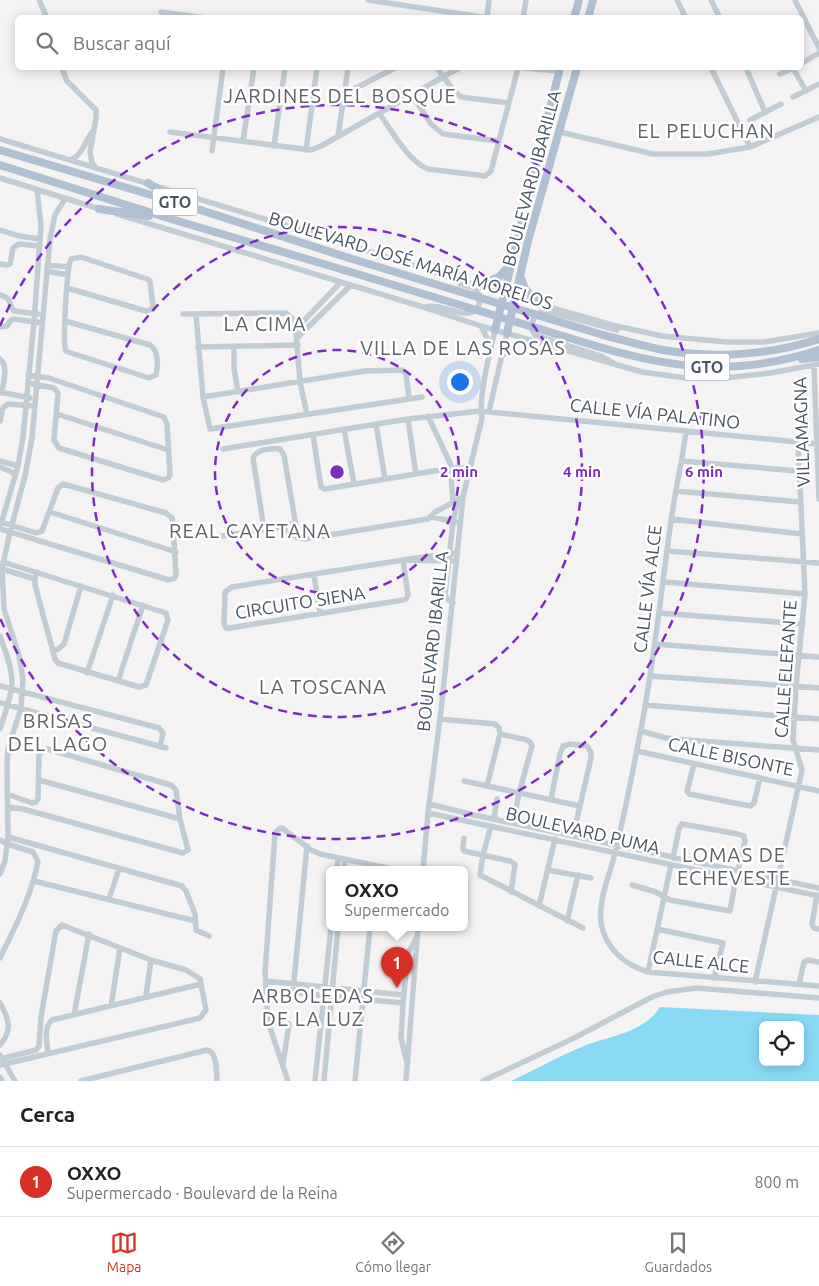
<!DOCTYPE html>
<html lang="es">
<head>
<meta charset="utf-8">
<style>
  body { margin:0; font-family:Ubuntu,sans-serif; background:#f2f2f2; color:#202124 }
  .controls { position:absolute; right:15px; bottom:15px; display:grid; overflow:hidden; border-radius:8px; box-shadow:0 2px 12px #0003 }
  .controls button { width:45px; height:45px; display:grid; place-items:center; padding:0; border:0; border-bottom:1px solid #e0e0e0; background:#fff; color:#202124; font:25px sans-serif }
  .you { position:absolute; left:459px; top:381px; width:18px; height:18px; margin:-12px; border:4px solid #fff; border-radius:50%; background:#1a73e8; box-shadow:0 0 0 8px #1a73e833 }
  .badge { display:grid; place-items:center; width:32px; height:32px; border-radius:50%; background:#d93025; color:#fff; font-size:16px; font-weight:700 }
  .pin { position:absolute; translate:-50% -41px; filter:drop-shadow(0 1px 2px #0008) }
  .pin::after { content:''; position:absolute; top:26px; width:18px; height:15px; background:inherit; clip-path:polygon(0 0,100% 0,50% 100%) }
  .popup { position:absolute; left:326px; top:866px; width:142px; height:65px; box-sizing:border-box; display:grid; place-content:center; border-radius:8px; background:#fff; filter:drop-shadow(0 1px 4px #0005); font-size:16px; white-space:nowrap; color:#757577 }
  .popup b { font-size:19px; color:#202124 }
  .popup::after { content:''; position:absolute; left:50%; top:100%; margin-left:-10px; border:10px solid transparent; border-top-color:#fff }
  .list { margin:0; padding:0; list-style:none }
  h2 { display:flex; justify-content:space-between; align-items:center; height:65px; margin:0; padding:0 20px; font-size:21px }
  h2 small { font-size:16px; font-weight:400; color:#757577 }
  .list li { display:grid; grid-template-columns:32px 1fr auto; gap:15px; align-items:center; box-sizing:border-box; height:70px; padding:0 20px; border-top:1px solid #e0e0e0 }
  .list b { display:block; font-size:19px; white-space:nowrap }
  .list p { margin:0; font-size:16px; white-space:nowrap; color:#757577 }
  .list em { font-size:16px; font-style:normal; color:#757577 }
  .icon { flex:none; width:28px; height:28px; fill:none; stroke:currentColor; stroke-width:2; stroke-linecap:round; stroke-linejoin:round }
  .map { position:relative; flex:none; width:819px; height:1081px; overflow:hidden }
  .search { position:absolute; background:#fff; box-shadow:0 2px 12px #0003; left:15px; right:15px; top:15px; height:55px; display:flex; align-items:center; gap:12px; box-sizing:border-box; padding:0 18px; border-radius:8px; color:#757577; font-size:19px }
  .sheet { height:135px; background:#fff }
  nav { display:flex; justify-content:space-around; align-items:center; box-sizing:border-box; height:70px; border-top:1px solid #e0e0e0; background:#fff; font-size:14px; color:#757577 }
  nav a { display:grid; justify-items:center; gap:2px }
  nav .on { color:#d93025 }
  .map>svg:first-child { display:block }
  .water { fill:#88daf4; fill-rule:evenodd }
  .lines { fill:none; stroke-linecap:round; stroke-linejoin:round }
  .minor { stroke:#c2ccd4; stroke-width:5.5 }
  .major { stroke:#b0c0d2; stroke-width:8 }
  .major-bridge { stroke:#b0c0d2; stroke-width:8 }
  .ring { fill:none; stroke:#7b2cbf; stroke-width:2.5; stroke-dasharray:9 6 }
  .labels { text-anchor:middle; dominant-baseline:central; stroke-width:5; stroke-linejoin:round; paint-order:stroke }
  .shield { fill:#fff; stroke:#7f8791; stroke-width:1 }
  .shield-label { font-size:16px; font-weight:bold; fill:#485462 }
  .street-label { font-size:18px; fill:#485462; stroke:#fff }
  .quarter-label { font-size:20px; letter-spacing:1px; fill:#5e6268; stroke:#fff }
  .centre { fill:#7b2cbf; stroke:#fff; stroke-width:2.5 }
  .ring-label { font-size:15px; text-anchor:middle; font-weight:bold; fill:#7b2cbf; stroke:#fff; stroke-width:5; stroke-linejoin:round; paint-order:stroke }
</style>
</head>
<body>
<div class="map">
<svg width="819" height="1081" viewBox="0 0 819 1081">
  <rect width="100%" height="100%" fill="#f4f2f2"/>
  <path class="water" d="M660 1007 819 1015V1081H511C535 1070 559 1056 584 1046 611 1035 642 1034 660 1007ZM763 1025H800V1062H763Z"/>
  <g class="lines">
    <path class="minor" d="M39 0 47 18
      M368 0 488 18
      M677 0 686 18
      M711 0 720 18
      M795 0 819 48
      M161 12 206 18
      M487 17 489 0
      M523 18 526 0
      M802 63 819 53
      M62 68 67 81 96 110V118L90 152 92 163 96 168
      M437 68 454 91 461 97 509 103
      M525 68 559 71
      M711 68 750 147
      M746 68 765 112
      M780 74 793 68 806 91
      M344 94 395 68
      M412 95 431 124 443 134 498 141
      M793 97 819 84
      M379 113C391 130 409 162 428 169L485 176 491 171 518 68
      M750 120 781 104
      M170 132 311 150 321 146 459 68
      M560 132 653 154H708L750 147 819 117
      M338 136 348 68
      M0 139 304 231 507 295 612 325 662 336 727 342H764L819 333
      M243 141 254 68
      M274 146 285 68
      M306 150 317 68
      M212 151 223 68
      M71 160C83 154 85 141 93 131
      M0 178 103 210
      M117 214 423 307 481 326 642 372 686 378H725L770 373 819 364
      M0 230 19 236 40 239
      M0 264 7 265 10 264 13 248 19 244 40 246
      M47 265 69 267
      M47 271 68 275
      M0 295C14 299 7 304 14 311L38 314
      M425 307C442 303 457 317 473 312L479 305 480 296 474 288 460 284
      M183 314 286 313 295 321 300 382 307 414
      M196 314 203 397 210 429 422 397
      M65 321 150 345C159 351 158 366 156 375L149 378 68 352 66 351C62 344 67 266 71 259L81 257 147 279 150 281 153 306 152 309 146 311 67 288
      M481 326 487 338 489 347
      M0 327 7 326 10 321 14 319 42 323
      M296 329 341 282
      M297 338 351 285
      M234 346V368L238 392
      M198 347 298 345
      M502 356 514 345 526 339
      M0 359C9 367 3 382 2 393
      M613 363 601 356 535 335 531 328C532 319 537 312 546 311L617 330
      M814 365 819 499
      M28 383 54 388 58 393 54 440 59 448 163 480 168 478 170 475 167 424 164 417 49 378 28 375
      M0 392 30 398
      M203 397 365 371 402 370 406 374 409 398
      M489 411 507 333
      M57 414 168 450
      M428 416 450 463 453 501
      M408 419 416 474
      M0 421 3 408 8 404 35 406
      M376 424 385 479
      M344 429 354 484
      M686 432C682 462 675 491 671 521 661 592 654 664 640 734 632 774 625 814 615 853 610 875 598 899 601 923 605 947 624 965 648 972L819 986
      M313 435 321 487 325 489 452 468H470
      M223 449 408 419 480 411 819 444
      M0 461 18 466
      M682 461 798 471
      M0 467 16 474
      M676 491 800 502
      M50 512 176 552
      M431 517 456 522
      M671 519 802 534
      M1 524 18 466 23 437 34 322 41 225 37 190
      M281 527 295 523
      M0 529 169 580 175 578 176 575 173 524 172 518 166 513 63 484 58 488 42 531 36 533 1 522
      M264 529 253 458C256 449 271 448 280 449L284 455 298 538
      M210 538 281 527 298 538 305 539 428 519 435 512 463 497
      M667 551 819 563
      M456 561 403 560 408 595 406 599 403 600 230 628H226L224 624 225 592 232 587 416 558 456 553
      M3 562 166 613 168 620 146 685 139 687 58 663 55 659 35 585V579L37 572
      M2 569 35 579
      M314 575 320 613
      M664 582 805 594
      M453 603 446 598 445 594 453 522 458 499
      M659 613 803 624
      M0 636C5 650 12 667 12 682 11 698 5 714 0 729
      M655 644 819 657
      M53 651 58 649 64 644 81 586
      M87 673 113 595
      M650 676 819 688
      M118 681 143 605
      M0 686 159 728 163 733 160 747
      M0 703 166 748
      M645 705 819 719
      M440 719 495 724 499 728 500 734 487 786
      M641 731 666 738 687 740 819 750
      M500 734 527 740 530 742 532 746 519 793 513 823
      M637 751 819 791
      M694 764 687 791 689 794 750 806 754 803 760 778
      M39 780 180 819
      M464 781 580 806
      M7 794 32 803 36 802 38 799 39 756 42 751 47 749 171 785 176 790 180 819 188 850 183 853 23 809 8 807
      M551 799 560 754 563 746 570 744 587 746 591 752V758L573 836
      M429 804 474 815 819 888
      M428 813 819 896
      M494 819 497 799
      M491 826 483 855 480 875 583 928
      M8 837 182 886 186 891 195 914 196 930 209 936
      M464 838 463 848 464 851 510 861 515 864 511 892
      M0 840 7 844 33 852 38 861C32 895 15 927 0 958
      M673 858 679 829 682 824 738 834 744 836 745 841 738 871
      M337 869 338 858
      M344 869 345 860
      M423 869 428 813 441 711 463 497 482 418C478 398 490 352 495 330
      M548 870 591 878
      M0 874 5 861 8 837 7 765 8 749 21 708 23 680 19 655 4 609 2 569 10 532 25 476 32 438 50 239 55 215 65 199
      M34 881 195 921
      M632 885 656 892 670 900 730 911 736 878
      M817 895 812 924 814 928 819 929
      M109 899 119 869
      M539 906 555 839
      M567 921 578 875
      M657 929 723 943 714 978
      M648 972 671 865
      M266 981 404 995
      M755 982 802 770 793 740 796 686 805 594 798 442
      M799 984 804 962 808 960 819 962
      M266 990 403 1003
      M293 991 307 846
      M146 996 151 960
      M0 1003C9 1019 13 1030 0 1045
      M111 1006 120 948
      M74 1015 89 934
      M268 1022H286L289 1024 283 1064
      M48 1054C47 1042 43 1028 52 1020L201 984
      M0 1055 15 1081
      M0 1059 36 1050 39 1046 41 1017 56 931 62 925 151 960 186 970 200 979 206 1010 200 1018 0 1065
      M407 1063 401 1038 403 1003 408 953 417 937
      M0 1077 2 1081
      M81 1081 207 1050C218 1053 216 1071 217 1081
      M288 1081 268 1022 265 972 275 833 279 829 282 828 311 850 320 854 387 868
      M315 1081 331 927
      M324 1081 338 927
      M355 1081 370 927
      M406 1081 418 927
      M483 1081 572 1039 652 997 667 992 696 988 819 998"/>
    <path class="major" d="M574 18 579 0
      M588 18 593 0
      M0 150 185 205 349 258
      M0 165 171 219 344 270
      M148 183 175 199
      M99 209 149 216
      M520 275 525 289 539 304
      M479 285 499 277 511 264
      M495 330 560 68
      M507 333 528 241 577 68
      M603 335C623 340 642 346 663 350 714 359 769 355 819 339
      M596 346C676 370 738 376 819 350
      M802 359 819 357"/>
    <path class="major-bridge" d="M349 258 603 335
      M344 270 596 346"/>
  </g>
  <g class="ring">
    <circle cx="337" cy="472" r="122"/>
    <circle cx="337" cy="472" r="245"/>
    <path d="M0 326A367 367 0 1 1 0 618"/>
  </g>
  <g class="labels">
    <g class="shield">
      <rect x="152.5" y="188.5" width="45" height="27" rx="4"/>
      <rect x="684.5" y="353.5" width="45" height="27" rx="4"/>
    </g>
    <g class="shield-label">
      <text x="175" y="202">GTO</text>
      <text x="707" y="367">GTO</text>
    </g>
    <g class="street-label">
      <text transform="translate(531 178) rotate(-75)">BOULEVARD IBARILLA</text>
      <text transform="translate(411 260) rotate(17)">BOULEVARD JOSÉ MARÍA MORELOS</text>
      <text transform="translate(655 413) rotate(6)">CALLE VÍA PALATINO</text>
      <text transform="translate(801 432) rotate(-92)">VILLAMAGNA</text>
      <text transform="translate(647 589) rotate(-83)">CALLE VÍA ALCE</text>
      <text transform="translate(300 602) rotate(-9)">CIRCUITO SIENA</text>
      <text transform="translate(432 641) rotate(-84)">BOULEVARD IBARILLA</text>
      <text transform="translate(785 669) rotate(-86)">CALLE ELEFANTE</text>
      <text transform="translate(731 756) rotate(12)">CALLE BISONTE</text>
      <text transform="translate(583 830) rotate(13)">BOULEVARD PUMA</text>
      <text transform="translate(701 961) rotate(6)">CALLE ALCE</text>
    </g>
    <g class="quarter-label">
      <text x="340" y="95">JARDINES DEL BOSQUE</text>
      <text x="706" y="130">EL PELUCHAN</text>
      <text x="265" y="323">LA CIMA</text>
      <text x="463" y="347">VILLA DE LAS ROSAS</text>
      <text x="250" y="530">REAL CAYETANA</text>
      <text x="323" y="686">LA TOSCANA</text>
      <text x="58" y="720">BRISAS<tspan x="58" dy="23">DEL LAGO</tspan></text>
      <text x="734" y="854">LOMAS DE<tspan x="734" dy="23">ECHEVESTE</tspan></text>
      <text x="313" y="995">ARBOLEDAS<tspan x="313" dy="23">DE LA LUZ</tspan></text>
    </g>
  </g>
  <circle cx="337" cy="472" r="8" class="centre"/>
  <g class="ring-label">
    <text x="459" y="477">2 min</text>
    <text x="582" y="477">4 min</text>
    <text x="704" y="477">6 min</text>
  </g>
</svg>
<div class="controls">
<button><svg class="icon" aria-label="locate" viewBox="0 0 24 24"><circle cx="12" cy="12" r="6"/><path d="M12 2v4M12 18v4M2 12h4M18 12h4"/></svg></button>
</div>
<div class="you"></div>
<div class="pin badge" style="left:397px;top:988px">1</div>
<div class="popup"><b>OXXO</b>Supermercado</div>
<div class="search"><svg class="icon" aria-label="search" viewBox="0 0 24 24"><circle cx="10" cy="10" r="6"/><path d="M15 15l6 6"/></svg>Buscar aquí</div>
</div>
<section class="sheet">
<h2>Cerca<small></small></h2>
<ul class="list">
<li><span class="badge">1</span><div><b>OXXO</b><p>Supermercado · Boulevard de la Reina</p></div><em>800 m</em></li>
</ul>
</section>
<nav>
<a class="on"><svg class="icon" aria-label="map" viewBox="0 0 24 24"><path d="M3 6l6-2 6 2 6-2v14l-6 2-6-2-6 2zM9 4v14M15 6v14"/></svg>Mapa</a>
<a><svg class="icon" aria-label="directions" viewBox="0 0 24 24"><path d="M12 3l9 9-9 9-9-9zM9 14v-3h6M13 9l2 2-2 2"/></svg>Cómo llegar</a>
<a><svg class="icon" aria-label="saved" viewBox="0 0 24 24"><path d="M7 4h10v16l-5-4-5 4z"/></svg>Guardados</a>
</nav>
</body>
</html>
